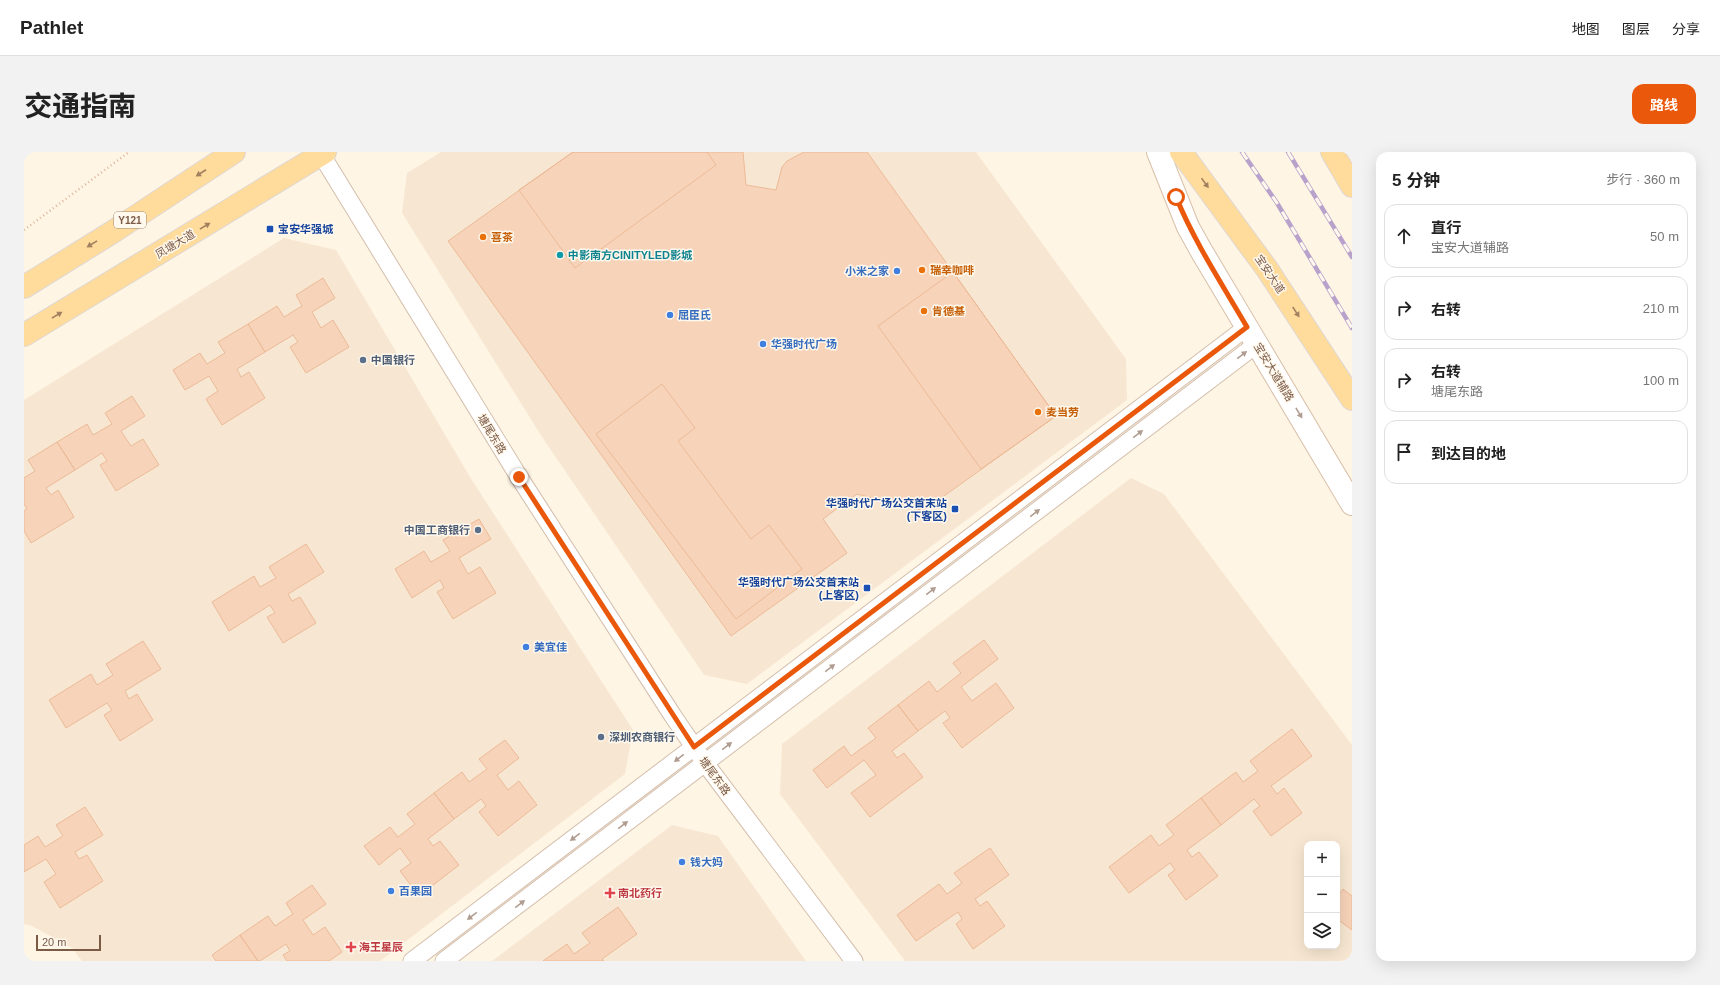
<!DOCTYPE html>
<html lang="zh">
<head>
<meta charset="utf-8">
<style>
  body { margin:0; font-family:Helvetica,"Noto Sans SC",sans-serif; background:#f2f2f2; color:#222 }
  .controls { position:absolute; right:12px; bottom:12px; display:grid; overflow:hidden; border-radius:8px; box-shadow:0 4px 16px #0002 }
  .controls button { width:36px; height:36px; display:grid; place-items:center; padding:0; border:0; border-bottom:1px solid #e0e0e0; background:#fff; color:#222; font:20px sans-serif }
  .scale { position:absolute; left:12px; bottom:10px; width:65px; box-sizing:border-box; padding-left:4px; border:2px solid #7b5a46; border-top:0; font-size:11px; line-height:14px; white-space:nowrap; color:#7b5a46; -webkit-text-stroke:3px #fff8ed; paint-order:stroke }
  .stop { position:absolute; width:12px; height:12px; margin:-9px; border:3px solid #ea580c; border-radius:50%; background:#fff }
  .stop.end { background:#ea580c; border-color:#fff; box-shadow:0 1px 4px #0008 }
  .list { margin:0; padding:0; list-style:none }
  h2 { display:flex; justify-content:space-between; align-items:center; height:52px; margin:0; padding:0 16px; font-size:17px }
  h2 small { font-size:13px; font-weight:400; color:#767676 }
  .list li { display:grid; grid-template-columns:26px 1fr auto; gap:12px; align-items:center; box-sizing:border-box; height:64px; margin:0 8px 8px; padding:0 8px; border:1px solid #e0e0e0; border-radius:12px }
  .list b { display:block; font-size:15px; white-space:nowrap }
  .list p { margin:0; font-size:13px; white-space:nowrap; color:#767676 }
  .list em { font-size:13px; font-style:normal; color:#767676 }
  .icon { flex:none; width:22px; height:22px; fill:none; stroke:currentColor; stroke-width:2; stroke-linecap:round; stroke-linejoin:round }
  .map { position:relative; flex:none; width:1328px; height:809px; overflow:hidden; border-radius:12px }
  header { display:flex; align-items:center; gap:24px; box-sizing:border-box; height:56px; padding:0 20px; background:#fff; border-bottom:1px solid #e0e0e0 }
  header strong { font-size:19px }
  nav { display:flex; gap:22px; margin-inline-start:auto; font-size:14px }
  .intro { display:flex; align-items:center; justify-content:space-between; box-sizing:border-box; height:96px; padding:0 24px }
  h1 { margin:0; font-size:28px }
  .button { padding:10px 18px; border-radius:12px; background:#ea580c; color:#fff; font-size:14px; font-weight:700 }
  main { display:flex; gap:24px; padding:0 24px }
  aside { flex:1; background:#fff; border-radius:12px; box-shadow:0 4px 16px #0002 }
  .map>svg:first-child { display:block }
  .residential { fill:#f7e7d2; fill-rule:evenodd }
  .building { fill:#f7d3b9; stroke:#ecba97 }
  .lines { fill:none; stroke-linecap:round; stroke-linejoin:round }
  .street-casing { stroke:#d4beac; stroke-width:19 }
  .secondary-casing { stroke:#d8bfa8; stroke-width:24 }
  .primary-casing { stroke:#dfd7d3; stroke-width:24 }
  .path { stroke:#ddb69b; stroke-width:2.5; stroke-dasharray:1 3; stroke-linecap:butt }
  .street { stroke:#fff; stroke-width:17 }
  .secondary { stroke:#fff; stroke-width:22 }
  .primary { stroke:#ffdc9b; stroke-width:22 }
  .rail-casing { stroke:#b8a1ca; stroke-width:4.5 }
  .rail { stroke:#fff8ed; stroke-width:3; stroke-dasharray:9; stroke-linecap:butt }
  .oneway { fill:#a38160 }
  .oneway2 { fill:#b09c90 }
  .route { stroke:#ea580c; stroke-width:5 }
  .transit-dot { fill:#1a4fb4; stroke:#fff8ed; stroke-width:1.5 }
  .food-dot { fill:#e8710a; stroke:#fff8ed; stroke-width:1.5 }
  .culture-dot { fill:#0f9aa8; stroke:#fff8ed; stroke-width:1.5 }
  .shop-dot { fill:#3f7fe0; stroke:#fff8ed; stroke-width:1.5 }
  .service-dot { fill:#5c6f8a; stroke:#fff8ed; stroke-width:1.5 }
  .health-dot { fill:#e0444e; stroke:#fff8ed; stroke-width:1.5 }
  .labels { text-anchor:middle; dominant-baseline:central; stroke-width:3; stroke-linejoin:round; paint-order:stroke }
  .shield { fill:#fff8ed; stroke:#a38978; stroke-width:1 }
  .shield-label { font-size:10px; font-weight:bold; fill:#7b5a46 }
  .transit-label { font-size:11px; font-weight:bold; fill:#164399; stroke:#fff8ed; text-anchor:end }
  .food-label { font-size:11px; font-weight:bold; fill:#c56008; stroke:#fff8ed; text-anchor:start }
  .street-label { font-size:11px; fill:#7b5a46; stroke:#fff8ed }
  .culture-label { font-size:11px; font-weight:bold; fill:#0d838f; stroke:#fff8ed; text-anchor:start }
  .shop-label { font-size:11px; font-weight:bold; fill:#366cbe; stroke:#fff8ed; text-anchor:start }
  .service-label { font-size:11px; font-weight:bold; fill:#4e5e75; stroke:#fff8ed; text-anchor:start }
  .health-label { font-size:11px; font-weight:bold; fill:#be3a42; stroke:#fff8ed; text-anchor:start }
</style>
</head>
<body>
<header>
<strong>Pathlet</strong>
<nav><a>地图</a><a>图层</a><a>分享</a></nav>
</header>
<div class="intro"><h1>交通指南</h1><a class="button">路线</a></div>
<main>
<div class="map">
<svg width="1328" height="809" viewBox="0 0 1328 809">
  <rect width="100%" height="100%" fill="#fff5e4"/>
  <path class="residential" d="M417 0H952L1102 207 1103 248 723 532 680 523 518 285 378 61 383 21Z
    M260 86 312 98 446 325 609 578 601 622 356 809H58L48 796 8 774 0 772V248Z
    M1107 326 1140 342 1328 593V809H881L756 642 758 592ZM1283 692H1313V794H1283Z
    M648 673 694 684 782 809H468Z"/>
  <path class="building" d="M549 0H683L692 13 551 116 495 38Z
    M549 0H719L722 33 752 38 758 15 763 9 780 0H843L1032 264 899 359 833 342 799 367 823 401 707 484 424 89Z
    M929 120 1032 264 957 317 854 174Z
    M299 126 311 146 288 160 297 176 309 168 325 195 282 221 266 195 274 190 269 183 241 200 224 172 253 154 260 165 278 154 272 143Z
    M224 172 241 200 213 217 217 225 225 220 241 246 198 273 182 247 194 239 185 224 161 238 149 218 176 201 183 212 201 201 194 190Z
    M638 232 671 276 654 289 727 387 745 373 778 417 712 467 572 282Z
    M108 244 121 264 97 279 107 294 119 287 135 313 92 339 76 313 83 309 78 301 51 318 33 290 63 272 69 283 88 272 81 261Z
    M33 290 51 318 22 336 27 343 34 338 50 365 7 391 0 379V359L3 357 0 352V326L11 319 4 308Z
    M455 367 467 387 435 406 444 422 456 415 472 441 429 467 413 440 420 436 416 428 388 446 371 417 400 399 407 410 426 399 419 388Z
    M282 392 300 420 264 442 268 449 276 445 292 471 259 491 243 465 251 461 246 453 205 479 188 450 230 424 236 435 252 426 245 415Z
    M960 488 974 507 937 535 948 549 972 531 990 556 938 596 919 571 926 566 921 559 894 579 874 553 905 529 913 540 937 521 929 511Z
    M119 489 137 517 101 539 105 547 113 542 129 568 96 589 80 563 88 558 83 551 42 576 25 548 67 522 73 533 89 523 82 512Z
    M874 553 894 579 868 599 873 606 880 601 899 625 846 665 827 641 852 623 840 608 803 636 789 618 820 594 827 604 852 586 844 576Z
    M1268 577 1288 604 1247 634 1253 642 1260 636 1278 661 1247 684 1229 659 1236 654 1230 647 1197 673 1177 646 1212 620 1219 630 1234 619 1226 609Z
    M481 588 495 606 473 623 484 638 495 629 513 653 474 684 455 660 462 654 457 647 430 667 410 641 438 620 445 630 463 617 455 607Z
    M410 641 430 667 404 687 409 694 416 689 435 713 395 744 376 719 387 711 376 696 355 713 340 694 366 675 374 685 391 672 383 662Z
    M1177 646 1197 673 1163 698 1168 705 1175 700 1194 724 1162 748 1144 723 1151 718 1146 711 1105 741 1085 715 1127 683 1135 694 1150 683 1142 673Z
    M61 655 79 683 51 700 55 707 63 703 79 729 36 756 20 730 32 722 22 707 0 720V693L14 684 21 695 39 684 32 673Z
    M966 696 985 723 951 747 956 754 963 749 981 774 949 797 932 772 938 767 934 760 892 789 873 763 915 732 923 742 938 731 930 721Z
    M288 733 302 752 279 768 289 783 301 775 318 800 305 809H263L259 803 266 799 262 792 236 809H234L216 783 244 764 251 774 269 762 262 751Z
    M1319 737 1328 744V778L1313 767V745Z
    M594 755 613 782 578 807 580 809H519L543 792 550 802 566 791 558 781Z
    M216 783 234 809H192L188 803Z"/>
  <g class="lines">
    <g class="street-casing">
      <path id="street" d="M297 2 495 325 649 564 681 611 830 809
        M388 809 1223 175
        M420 809 1233 192"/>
    </g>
    <g class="secondary-casing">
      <path id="secondary" d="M1134 0 1164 75 1178 100 1328 352"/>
    </g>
    <g class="primary-casing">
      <path id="primary" d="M1157 0 1243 117 1328 247
        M1308 0 1328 34
        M0 135 87 81 210 0
        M0 183 301 0"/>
    </g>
    <path class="path" d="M0 78 105 0"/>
    <use href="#street" class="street"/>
    <use href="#secondary" class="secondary"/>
    <use href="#primary" class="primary"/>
    <g class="rail-casing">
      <path id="rail" d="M1218 0 1253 51 1328 176
        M1264 0 1328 105"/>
    </g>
    <use href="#rail" class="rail"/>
  </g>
  <defs><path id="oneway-solid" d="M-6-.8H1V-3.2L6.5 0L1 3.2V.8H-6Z"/></defs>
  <g class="oneway">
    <use href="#oneway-solid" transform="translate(177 21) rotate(147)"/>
    <use href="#oneway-solid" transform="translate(1181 31) rotate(54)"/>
    <use href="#oneway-solid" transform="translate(181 74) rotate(-31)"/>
    <use href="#oneway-solid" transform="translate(68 92) rotate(148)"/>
    <use href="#oneway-solid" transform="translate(1272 160) rotate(57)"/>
    <use href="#oneway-solid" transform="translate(33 163) rotate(-31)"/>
  </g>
  <g class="oneway2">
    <use href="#oneway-solid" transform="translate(1218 203) rotate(-37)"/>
    <use href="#oneway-solid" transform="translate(1275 261) rotate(59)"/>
    <use href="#oneway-solid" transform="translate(1114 282) rotate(-37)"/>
    <use href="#oneway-solid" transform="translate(1011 361) rotate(-37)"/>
    <use href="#oneway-solid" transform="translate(907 439) rotate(-37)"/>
    <use href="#oneway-solid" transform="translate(806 516) rotate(-37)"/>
    <use href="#oneway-solid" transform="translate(703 594) rotate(-37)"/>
    <use href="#oneway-solid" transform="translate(655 606) rotate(143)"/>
    <use href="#oneway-solid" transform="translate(599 673) rotate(-37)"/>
    <use href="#oneway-solid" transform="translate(551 685) rotate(143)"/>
    <use href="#oneway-solid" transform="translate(496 752) rotate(-37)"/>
    <use href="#oneway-solid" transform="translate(448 764) rotate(143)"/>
  </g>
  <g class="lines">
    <path class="route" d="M495 325 670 595 1223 175C1198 132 1171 91 1152 45"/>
  </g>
  <g class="transit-dot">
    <rect x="242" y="73" width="8" height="8" rx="2"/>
    <rect x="927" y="353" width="8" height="8" rx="2"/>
    <rect x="839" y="432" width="8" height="8" rx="2"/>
  </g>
  <g class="food-dot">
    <circle cx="459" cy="85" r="4"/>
    <circle cx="898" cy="118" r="4"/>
    <circle cx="900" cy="159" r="4"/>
    <circle cx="1014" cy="260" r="4"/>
  </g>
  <circle class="culture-dot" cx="536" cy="103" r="4"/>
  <g class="shop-dot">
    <circle cx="873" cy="119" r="4"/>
    <circle cx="646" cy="163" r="4"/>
    <circle cx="739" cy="192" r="4"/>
    <circle cx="502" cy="495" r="4"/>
    <circle cx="658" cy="710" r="4"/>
    <circle cx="367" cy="739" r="4"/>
  </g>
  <g class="service-dot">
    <circle cx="339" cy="208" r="4"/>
    <circle cx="454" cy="378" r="4"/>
    <circle cx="577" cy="585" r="4"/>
  </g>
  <g class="health-dot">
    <path d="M584 735h4v4h4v4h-4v4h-4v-4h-4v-4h4z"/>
    <path d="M325 789h4v4h4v4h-4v4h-4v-4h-4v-4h4z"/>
  </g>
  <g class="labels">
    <rect class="shield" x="90" y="60" width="32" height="16" rx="3"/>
    <g class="shield-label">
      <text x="106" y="68">Y121</text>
    </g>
    <g class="transit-label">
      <text x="254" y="77" text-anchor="start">宝安华强城</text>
      <text x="923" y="351">华强时代广场公交首末站<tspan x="923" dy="13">(下客区)</tspan></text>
      <text x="835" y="430">华强时代广场公交首末站<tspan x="835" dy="13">(上客区)</tspan></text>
    </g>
    <g class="food-label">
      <text x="467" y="85">喜茶</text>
      <text x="906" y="118">瑞幸咖啡</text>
      <text x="908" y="159">肯德基</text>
      <text x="1022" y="260">麦当劳</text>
    </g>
    <g class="street-label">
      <text transform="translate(151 92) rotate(-31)">凤塘大道</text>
      <text transform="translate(1246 122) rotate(56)">宝安大道</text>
      <text transform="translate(1250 220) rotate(59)">宝安大道辅路</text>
      <text transform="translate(468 282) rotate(59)">塘尾东路</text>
      <text transform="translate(691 624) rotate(54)">塘尾东路</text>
    </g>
    <g class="culture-label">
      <text x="544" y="103">中影南方CINITYLED影城</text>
    </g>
    <g class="shop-label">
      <text x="865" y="119" text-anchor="end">小米之家</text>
      <text x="654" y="163">屈臣氏</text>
      <text x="747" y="192">华强时代广场</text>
      <text x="510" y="495">美宜佳</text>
      <text x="666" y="710">钱大妈</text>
      <text x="375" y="739">百果园</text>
    </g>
    <g class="service-label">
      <text x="347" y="208">中国银行</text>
      <text x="446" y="378" text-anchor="end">中国工商银行</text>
      <text x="585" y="585">深圳农商银行</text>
    </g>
    <g class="health-label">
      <text x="594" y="741">南北药行</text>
      <text x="335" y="795">海王星辰</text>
    </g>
  </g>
</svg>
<div class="controls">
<button>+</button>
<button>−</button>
<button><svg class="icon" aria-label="layers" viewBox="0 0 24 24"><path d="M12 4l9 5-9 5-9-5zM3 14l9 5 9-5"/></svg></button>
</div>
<div class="scale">20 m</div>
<div class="stop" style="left:1152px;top:45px"></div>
<div class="stop end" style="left:495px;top:325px"></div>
</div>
<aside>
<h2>5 分钟<small>步行 · 360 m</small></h2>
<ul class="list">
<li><svg class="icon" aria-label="ahead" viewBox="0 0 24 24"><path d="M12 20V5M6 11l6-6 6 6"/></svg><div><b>直行</b><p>宝安大道辅路</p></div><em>50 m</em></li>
<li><svg class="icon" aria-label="right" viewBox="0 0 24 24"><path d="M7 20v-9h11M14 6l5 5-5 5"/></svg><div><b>右转</b></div><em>210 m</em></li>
<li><svg class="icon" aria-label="right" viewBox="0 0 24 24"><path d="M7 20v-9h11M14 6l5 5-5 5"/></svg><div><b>右转</b><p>塘尾东路</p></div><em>100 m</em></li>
<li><svg class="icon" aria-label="arrive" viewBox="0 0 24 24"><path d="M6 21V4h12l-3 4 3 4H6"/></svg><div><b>到达目的地</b></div></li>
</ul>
</aside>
</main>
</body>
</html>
